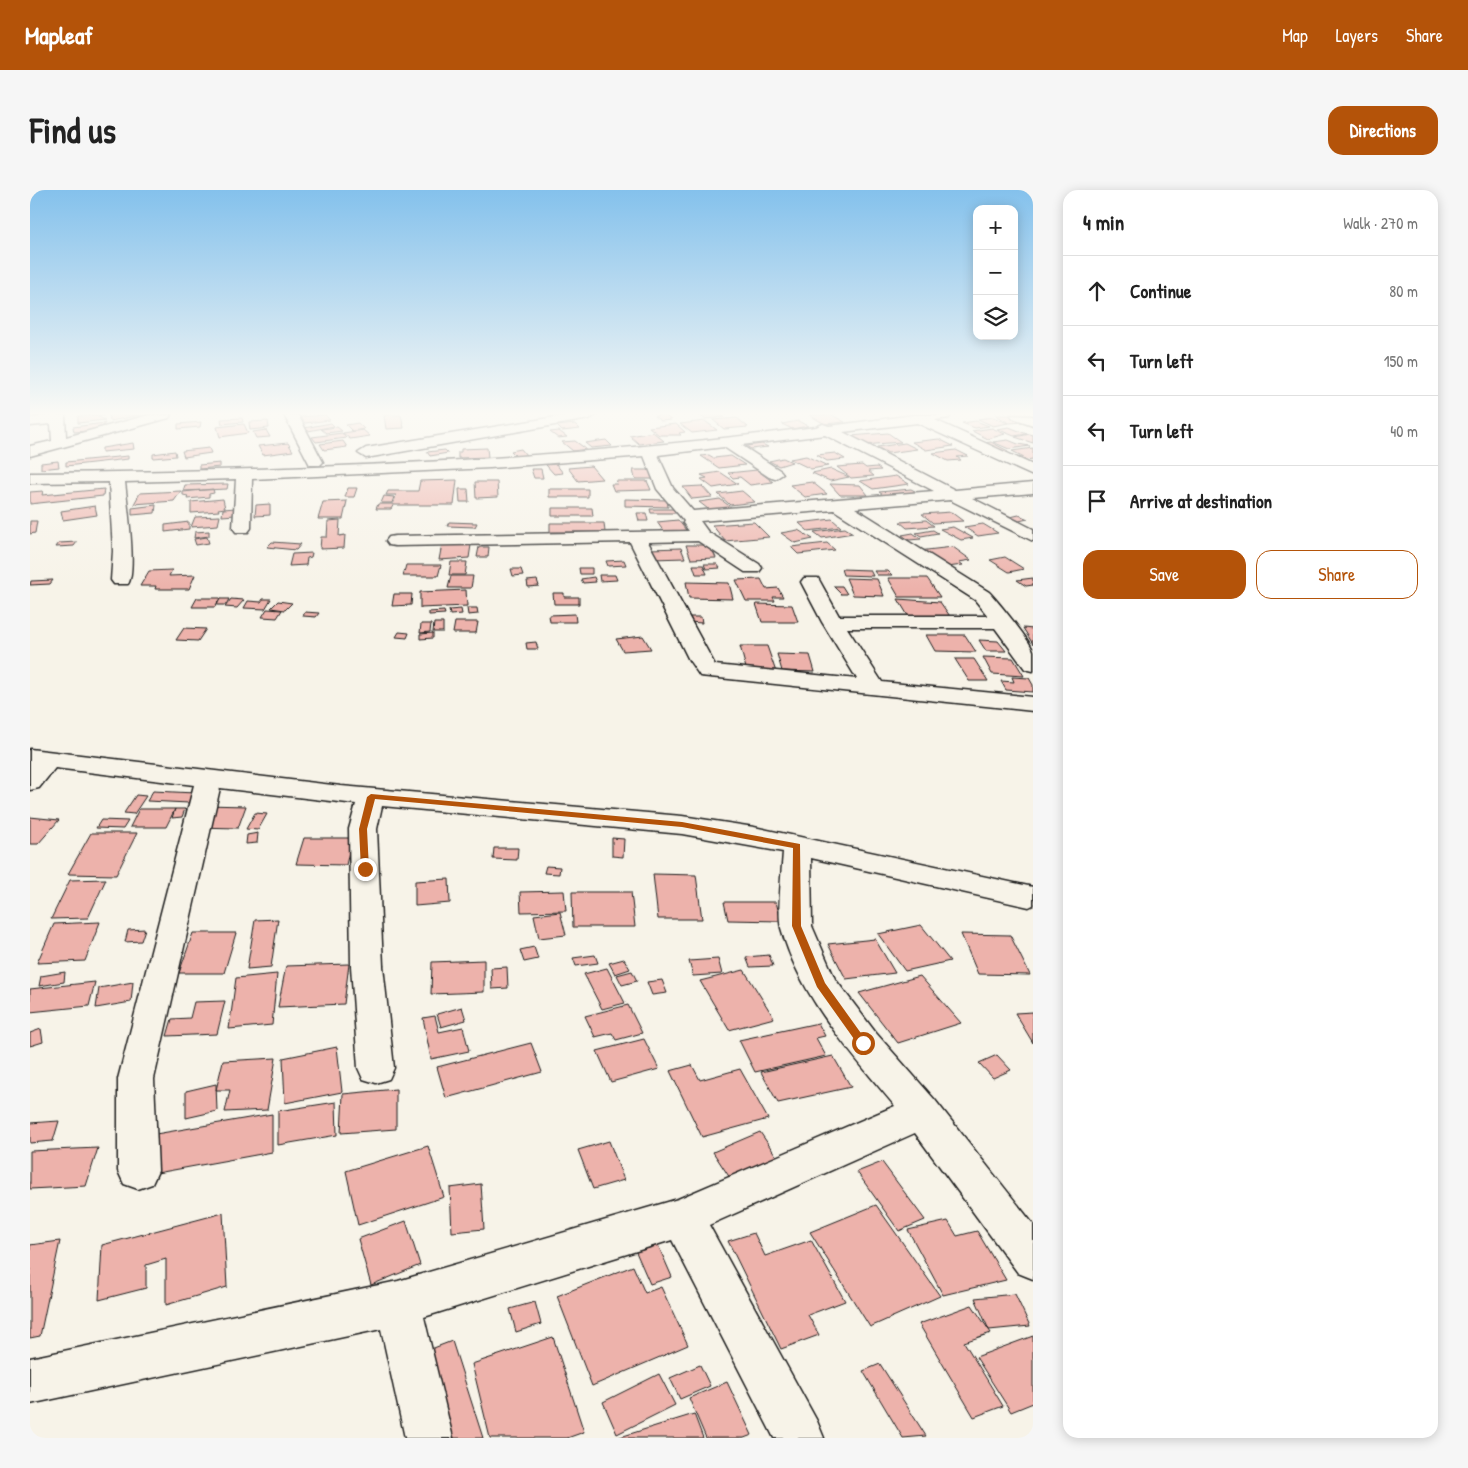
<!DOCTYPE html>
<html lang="en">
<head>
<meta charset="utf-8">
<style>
  body { margin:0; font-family:"Patrick Hand",sans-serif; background:#f6f6f6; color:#222 }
  .controls { position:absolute; right:15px; top:15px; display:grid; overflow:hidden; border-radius:10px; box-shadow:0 2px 12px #0003 }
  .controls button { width:45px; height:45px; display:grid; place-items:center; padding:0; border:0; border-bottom:1px solid #e0e0e0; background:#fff; color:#222; font:25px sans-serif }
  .stop { position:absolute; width:15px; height:15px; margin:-11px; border:4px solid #b45309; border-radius:50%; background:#fff }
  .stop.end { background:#b45309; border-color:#fff; box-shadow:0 1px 5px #0008 }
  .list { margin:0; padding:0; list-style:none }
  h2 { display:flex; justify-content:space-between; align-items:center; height:65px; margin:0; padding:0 20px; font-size:21px }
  h2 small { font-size:16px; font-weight:400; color:#767676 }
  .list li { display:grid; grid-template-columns:32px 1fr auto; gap:15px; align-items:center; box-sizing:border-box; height:70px; padding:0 20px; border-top:1px solid #e0e0e0 }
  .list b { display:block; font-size:19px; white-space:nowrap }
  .list em { font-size:16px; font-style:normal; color:#767676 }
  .actions { display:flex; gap:10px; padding:15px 20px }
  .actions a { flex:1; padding:11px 0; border:1px solid #b45309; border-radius:15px; text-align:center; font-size:18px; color:#b45309 }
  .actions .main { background:#b45309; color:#fff }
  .icon { flex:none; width:28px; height:28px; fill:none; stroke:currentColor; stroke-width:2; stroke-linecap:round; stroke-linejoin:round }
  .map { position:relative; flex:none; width:1003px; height:1248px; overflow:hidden; border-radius:15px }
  header { display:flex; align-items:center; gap:30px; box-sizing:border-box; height:70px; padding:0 25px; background:#b45309; color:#fff }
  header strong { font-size:24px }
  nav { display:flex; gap:28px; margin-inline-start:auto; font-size:18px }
  .intro { display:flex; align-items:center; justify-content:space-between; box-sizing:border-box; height:120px; padding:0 30px }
  h1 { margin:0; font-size:35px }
  .button { padding:12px 22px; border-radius:15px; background:#b45309; color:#fff; font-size:18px; font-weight:700 }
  main { display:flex; gap:30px; padding:0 30px }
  aside { flex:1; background:#fff; border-radius:15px; box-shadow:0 2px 12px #0003 }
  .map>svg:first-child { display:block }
  .building { fill:#edb2ab; stroke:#1c1c1c }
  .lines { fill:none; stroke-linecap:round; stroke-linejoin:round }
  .minor-casing { stroke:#1c1c1c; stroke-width:3 }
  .minor { fill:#f7f3e8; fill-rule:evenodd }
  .route { fill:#b45309 }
</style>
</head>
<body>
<header>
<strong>Mapleaf</strong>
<nav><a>Map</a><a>Layers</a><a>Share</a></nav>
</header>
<div class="intro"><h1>Find us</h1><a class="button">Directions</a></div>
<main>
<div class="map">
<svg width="1003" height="1248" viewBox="0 0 1003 1248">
  <rect width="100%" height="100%" fill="#f7f3e8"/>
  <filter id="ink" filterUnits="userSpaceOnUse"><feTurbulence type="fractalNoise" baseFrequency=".02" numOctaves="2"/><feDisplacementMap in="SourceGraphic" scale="10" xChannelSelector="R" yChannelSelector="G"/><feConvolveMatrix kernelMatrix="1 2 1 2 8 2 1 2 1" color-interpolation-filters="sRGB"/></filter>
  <g filter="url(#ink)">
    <path class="building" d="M74 225 68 227 75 230 48 233V226Z
      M79 225H111L80 231Z
      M295 225 300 230 275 233 270 227Z
      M354 225H371L374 238 356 239Z
      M634 225 641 230 631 231 624 226Z
      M669 225H691L695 227 675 229Z
      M779 225H802L815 232 795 234Z
      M966 225H979L993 232 979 233Z
      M963 227 978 233 963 236 948 229Z
      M212 228 213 232 192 234 191 229Z
      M707 228 718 237 694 239 683 230Z
      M238 231 239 238 220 240 219 232Z
      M675 231 687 240 662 243 650 234Z
      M768 231 778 236 762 239 752 234Z
      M946 231 959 236 945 238 932 233Z
      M171 232 170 237 148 239V234Z
      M75 233 73 236 58 241 44 242 43 237Z
      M301 233 304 236 278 241 274 238Z
      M328 233 334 239 322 241 316 235Z
      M214 234 218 243 190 247 187 237Z
      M545 234 550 239 532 241 527 236Z
      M646 234 655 242 649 243 651 245H629L619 237Z
      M307 237 312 241 296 243 291 239Z
      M979 237 997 244 984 246 967 239Z
      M962 238 975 244 958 249 942 241Z
      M236 240 240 247 226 248 223 242Z
      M333 240 340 246 320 249 313 243Z
      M529 241 537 247 528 248 520 242Z
      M623 242 634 251 609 254 600 246Z
      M312 243 316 248 286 252 282 247Z
      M858 243 871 252 833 255 820 246Z
      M1000 244 1003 245V253L985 247Z
      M909 249 923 256 896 260 882 252Z
      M576 250 582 256 561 258 555 253Z
      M978 250 988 254 1000 256 979 259 963 252Z
      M313 251 317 257 294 260 290 254Z
      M545 251 556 259 543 261 532 252Z
      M961 252 978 261 970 262 952 253Z
      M103 253 104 259 72 262V258Z
      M258 253 263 261 233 265 228 256Z
      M875 253 887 259 858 263 847 257Z
      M732 254 738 257 721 259 716 256Z
      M179 258 181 263 167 265 154 267 152 261Z
      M457 258 458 267 428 268V262H431V259Z
      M1003 258V269L995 270 989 267H994L982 261Z
      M491 259 496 265 486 266 481 261Z
      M415 260 418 263 400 266 397 262Z
      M926 260 938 266 927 267 931 270 918 271 903 263Z
      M145 261 146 266 123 268V264Z
      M805 263 815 269 797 271 787 265Z
      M679 265 684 268 701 266 715 275 689 278 671 266Z
      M98 266V269L36 276V272Z
      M776 266 798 276 781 279 760 269Z
      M753 268 762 272 749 276 739 271Z
      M28 271 29 277 11 279V273Z
      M190 273V277L169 279V275Z
      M526 274 533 283 524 284 516 275Z
      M832 275 836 278 847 277 851 280 838 281 844 286 821 288 807 277Z
      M561 276 572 289 548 291 538 278Z
      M501 279H511L513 288H504Z
      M801 279 819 287 800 291 782 283Z
      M603 280H626L628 289H605Z
      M727 280 743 292 720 295 710 287 703 288 698 283Z
      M690 282 708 294 683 298 671 289 677 288 671 285Z
      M866 286 879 294 843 299 830 291Z
      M427 290 424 315H363L366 305H356L358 301H388L390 291Z
      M586 291H617L621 300 584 301 581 294H587Z
      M445 292H467L468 307 446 308Z
      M782 292 797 304 775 307 760 295Z
      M198 294 197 299 153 301 155 295Z
      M800 294 830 295 838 305H810Z
      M672 296 682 307 662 309 653 297Z
      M318 298H327L324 307H315Z
      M74 299 73 306 0 314V302L13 301 12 305Z
      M183 299 184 303 179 304V307L157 309 158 306 153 305V302Z
      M429 299H438L439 312H430Z
      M519 299H558V307H519Z
      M881 299 889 303 856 307 849 302Z
      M151 301 144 311 104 314 110 303Z
      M712 301 725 312 700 315 688 304Z
      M354 306 364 307 362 313H351Z
      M193 309 195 318 188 319 189 321 161 323V312Z
      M595 309 637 310 638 317 595 316Z
      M690 309 702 318 682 322 669 312Z
      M317 311 313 329H288L293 312Z
      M240 314V325L225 326 226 315Z
      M348 314H364L361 319H346Z
      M126 315 125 323 102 325V318Z
      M65 316 67 325 33 330 31 321Z
      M206 318 205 325 192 326 193 319Z
      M522 318H562L563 326H522Z
      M620 319H649L651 323H621Z
      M921 322 933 331 903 333 892 324Z
      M607 323H616L618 331H609Z
      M989 325 998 329 989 331 980 327Z
      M190 326 188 335 161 337 165 327Z
      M802 329 811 337 778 341 769 333Z
      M310 330 309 346 315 345 314 358 290 359 291 347H297L298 331Z
      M648 330 656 340 634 342 627 332Z
      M896 330 904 336 877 338 870 332Z
      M0 331H7L5 343 0 344Z
      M159 332V339L135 342V335Z
      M419 332 447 333 445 337 417 336Z
      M724 332 739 347 695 351 682 335Z
      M520 333H574L575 342H520Z
      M953 334 968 343 948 346 934 337Z
      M923 337 943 348 931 350 910 339Z
      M815 338 823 343 792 348 784 342Z
      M768 340 783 349 765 353 751 343Z
      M903 340 908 343 891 346 886 343Z
      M179 341V346L164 348 165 342Z
      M883 343 891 349 879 350 872 345Z
      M177 347 179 353 166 355 164 349Z
      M47 352 44 356 26 357 29 353Z
      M242 352 271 354 266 360 237 357Z
      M797 353 805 360 768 364 761 357Z
      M412 354 441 355 439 368 409 370Z
      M656 355H680L686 368 661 369Z
      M449 357H459L458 367H447Z
      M923 357 941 370 929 372 933 375 917 377 906 368 898 369 888 361Z
      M651 358 655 368 622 369 619 359Z
      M282 363 281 367 277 368 276 375 259 376 262 364Z
      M975 367 994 379 979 382 960 370Z
      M594 370 596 375 578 376 576 371Z
      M421 372H437L435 385H419Z
      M674 374H687L690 378 676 379Z
      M376 375H411L408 386H373Z
      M663 375H673L677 384H666Z
      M549 378H562V384H550Z
      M481 379H491L493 385 483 386Z
      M811 379 840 380 843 386 813 385Z
      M142 380 139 386 165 385 159 399H125L126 396H110L119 381Z
      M844 381H858L862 385H847Z
      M569 385H585L587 390 570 391Z
      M421 386H443L441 398H418Z
      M564 387 566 392 553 393 551 389Z
      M816 388 847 389 854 406 823 405Z
      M858 388H897L910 407H869Z
      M1003 388V395L996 396 987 390Z
      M731 389 736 399 748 398 753 407H743L745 411H716L706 390Z
      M23 390 20 394 0 395 1 391Z
      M507 390 509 396 498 397 497 391Z
      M656 392 699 393 703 409 659 408Z
      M803 396H812L817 404H811Z
      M436 400 437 416 390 418V402Z
      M523 403H534V407H549V414H524Z
      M364 404H382L381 415 362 416Z
      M167 408H190L185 417H162Z
      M190 409H199L196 415H187Z
      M201 409 214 410 207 418 195 417Z
      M233 409H241L235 419 214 418 218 411 231 412Z
      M868 409 910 412 922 429H880Z
      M248 411 262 413 255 420 241 418Z
      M726 414 762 415 768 432H732Z
      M437 418H447L448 424 438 425Z
      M237 419 252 420 247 428 232 427Z
      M431 419 432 424 420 425 419 420Z
      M414 421 415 424 399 425V422Z
      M275 422 289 423 286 427 273 426Z
      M545 424 546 432H520L519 425Z
      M658 427H671L672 433 659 432Z
      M425 432H448L446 443H423Z
      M404 433H413V442H403Z
      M391 434H401L400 442 390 443Z
      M154 438 176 439 168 451 146 450Z
      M993 438 1003 439V454Z
      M369 442 379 443 377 448 366 447Z
      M403 443V448L390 449V444Z
      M896 445H935L946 462 905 461Z
      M613 446 621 459 593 461 586 449Z
      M949 450 968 451 976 461H956Z
      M506 452 508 459H497L496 453Z
      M710 456H737L746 482H717Z
      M747 464 780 465 785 482 752 481Z
      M953 467 983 468 994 486 962 484Z
      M925 469H944L958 491H939Z
      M982 487 999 488 1003 495V502L976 500 971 491 984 492Z
      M123 601 165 603 159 613 117 611Z
      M106 605 116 606 104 624 94 623Z
      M175 615 216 616 208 638 165 637Z
      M109 619H145L136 637H100Z
      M145 619H155L152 627 142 628Z
      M225 623 237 624 228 640 216 639Z
      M0 627 29 630 8 654H0Z
      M71 630 98 631 93 639 66 638Z
      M61 643H107L86 685 38 684Z
      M228 643 227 653 216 654 217 645Z
      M274 648H322L316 675 266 674Z
      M582 648 594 649 593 667 582 666Z
      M464 658H488L487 670 463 669Z
      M516 676 530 677 529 684 514 683Z
      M623 684 666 685 672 729H628Z
      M76 689 58 728 21 729 40 690Z
      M419 689 420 713 385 716V691Z
      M534 701 536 721 491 722 490 702Z
      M542 702H601L605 737H543Z
      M694 712H746L751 731 698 730Z
      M530 722 536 745 509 748 504 725Z
      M248 729 241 777 217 779 225 730Z
      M70 732 55 771 7 773 24 734Z
      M891 735 920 771 875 781 848 744Z
      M115 739 111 751 95 752 98 740Z
      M163 743H206L194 783H149Z
      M931 744 980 745 1000 785 948 784Z
      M845 749 865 783 816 789 798 754Z
      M504 757 508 769 494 772 490 760Z
      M565 765 568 773 546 776 543 768Z
      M739 765 743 776 720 777 716 767Z
      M594 769 600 779 585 784 579 773Z
      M688 769 692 784 663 786 659 771Z
      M454 770V802L401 804 402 772Z
      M319 774 314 814 248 817 256 776Z
      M477 777 478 798 462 799 461 778Z
      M577 778 595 813 572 819 554 784Z
      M714 780 744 828 699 840 670 791Z
      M602 781 607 791 592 795 587 785Z
      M35 782 34 792 9 796 11 786Z
      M247 784 242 835 199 839 206 788Z
      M890 786 931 833 868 853 829 803Z
      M632 790 637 803 622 805 617 792Z
      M65 792 59 816 0 822V799Z
      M103 792 101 812 66 818 69 798Z
      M195 811 187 844 137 846 142 829 160 828 164 812Z
      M598 815 612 843 586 850 582 843 565 847 555 826Z
      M432 817 436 830 411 837 407 824Z
      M1003 822V853L985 823Z
      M405 826 409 842 433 837 439 861 401 869 393 828Z
      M788 833 795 846 786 848 796 866 725 882 709 850Z
      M11 839 13 852 0 856V843Z
      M614 849 629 879 581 892 567 861Z
      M501 853 512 882 416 908 407 877Z
      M307 857 312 902 255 913 253 868Z
      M967 865 981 880 963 888 949 873Z
      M803 866 821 897 748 913 731 882Z
      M246 868 237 920 195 922 200 900H186L193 871Z
      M662 875 670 890 710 879 738 929 672 947 640 881Z
      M186 894 187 921 156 928V901Z
      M366 899V939L311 943 313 904Z
      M306 912 307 945 248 955V921Z
      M242 924V962L116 985 120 945Z
      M29 931 23 951 0 953V933Z
      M730 942 747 967 700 988 683 962Z
      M579 951 594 990 563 999 548 960Z
      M398 956 414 1007 328 1035 316 981Z
      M68 958 56 996 0 999V961Z
      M852 972 895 1030 869 1041 827 982Z
      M451 994 454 1039 422 1042 420 998Z
      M846 1015 910 1106 840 1137 780 1042Z
      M193 1023 197 1097 136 1115V1069L116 1075V1098L69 1110 72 1055Z
      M376 1031 390 1075 341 1095 328 1049Z
      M918 1031 927 1046 947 1041 976 1090 913 1105 878 1040Z
      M724 1043 735 1066 781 1050 815 1111 778 1125 789 1145 751 1159 698 1051Z
      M30 1051 10 1146 0 1148V1055Z
      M628 1055 642 1087 620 1094 606 1062Z
      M603 1076 615 1103 631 1097 658 1155 562 1196 527 1106Z
      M985 1104 1000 1136 959 1140 945 1108Z
      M505 1112 511 1134 486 1142 480 1119Z
      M942 1115 961 1143 934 1152 973 1216 944 1227 889 1134Z
      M1003 1146V1213L981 1222 946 1167Z
      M523 1147 554 1242 537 1248H460L442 1174Z
      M422 1151 453 1248H411L388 1164Z
      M850 1174 896 1246 873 1248 833 1181Z
      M670 1175 680 1196 650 1209 640 1188Z
      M629 1184 645 1215 587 1244 573 1212Z
      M697 1192 722 1245 714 1248H676L659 1208Z
      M664 1224 673 1248H587Z"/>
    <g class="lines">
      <g class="minor-casing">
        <path id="minor" d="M21 225H35L36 247 119 225H141L139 228 0 266V256L22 251 21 234 0 236V228Z
          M254 225H268L293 272 290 275H280Z
          M537 225H566L559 229 336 268 328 263 336 258Z
          M884 225H921L919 228 905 230 1003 275V286L887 233 813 242 925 300 1003 293V303L942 308 1003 339V351L920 310 825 318 959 402C966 409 1002 453 1003 461 1003 467 1003 474 1003 481L995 479 965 438H817L852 492 1003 507V521L670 486 659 470 600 352 365 356 359 355 356 351 359 347 365 346 659 341 653 333 654 331 627 299 614 266 460 278 222 289 221 338 218 342H206L203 338 206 289 95 292C97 311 107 381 98 394H84L81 390 83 361 79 292 0 293V283C263 281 526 271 786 237L793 234 799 236ZM795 245 904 301 663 321 643 298 628 265 694 257 739 287 745 289 753 284 751 281 711 255ZM804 320 945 410 958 426H809L788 388H774L771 392 792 432 827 489 685 475 618 352 668 351 715 382H729L732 378 729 374 678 342 670 331Z
          M981 225 1003 226V235L983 228Z
          M0 559 311 596 652 626 724 637 1003 697V715L999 717 781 668 782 736 805 789 846 843 905 910 1003 1034V1089L988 1083 885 943 679 1035 787 1231 794 1248H744L642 1050 394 1127 423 1248H375L351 1139 0 1214V1168L368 1091 648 1009 865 916C820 862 770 807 751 738 747 724 752 678 753 662L652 644 352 616 347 639 353 776 364 878 359 889 346 893 333 889 328 878 321 776 319 639 326 614 190 598 124 889 128 981 122 994 108 999 94 994 88 981V889L164 595 25 578 9 598 0 600Z"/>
      </g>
      <use href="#minor" class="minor"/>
    </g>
  </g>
  <linearGradient id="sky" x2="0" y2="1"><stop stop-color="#84c1ec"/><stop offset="0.56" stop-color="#fbfaf5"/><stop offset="1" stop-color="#fbfaf5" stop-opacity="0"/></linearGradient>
  <rect width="1003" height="399" fill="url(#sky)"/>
  <path class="route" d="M341 604 652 632 770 654 771 736 795 793 838 853 837 856H829L787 797 762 736 763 658 652 637 345 609 337 639 339 679 335 682 331 679 329 639 337 607Z"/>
</svg>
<div class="controls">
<button>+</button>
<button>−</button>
<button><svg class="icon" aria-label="layers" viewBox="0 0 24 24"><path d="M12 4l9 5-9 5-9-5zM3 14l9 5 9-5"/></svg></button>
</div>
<div class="stop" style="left:833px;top:853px"></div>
<div class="stop end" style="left:335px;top:679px"></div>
</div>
<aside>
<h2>4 min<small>Walk · 270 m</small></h2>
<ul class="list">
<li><svg class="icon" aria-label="ahead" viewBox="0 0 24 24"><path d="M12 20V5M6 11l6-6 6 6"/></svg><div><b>Continue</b></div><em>80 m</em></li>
<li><svg class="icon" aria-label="left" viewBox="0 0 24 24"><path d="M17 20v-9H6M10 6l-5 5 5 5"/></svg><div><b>Turn left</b></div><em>150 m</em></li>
<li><svg class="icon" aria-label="left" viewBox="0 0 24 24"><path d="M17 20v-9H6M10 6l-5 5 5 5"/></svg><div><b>Turn left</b></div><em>40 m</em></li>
<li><svg class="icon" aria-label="arrive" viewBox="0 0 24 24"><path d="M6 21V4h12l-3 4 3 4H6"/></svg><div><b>Arrive at destination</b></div></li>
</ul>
<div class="actions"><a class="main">Save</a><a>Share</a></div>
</aside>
</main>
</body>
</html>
